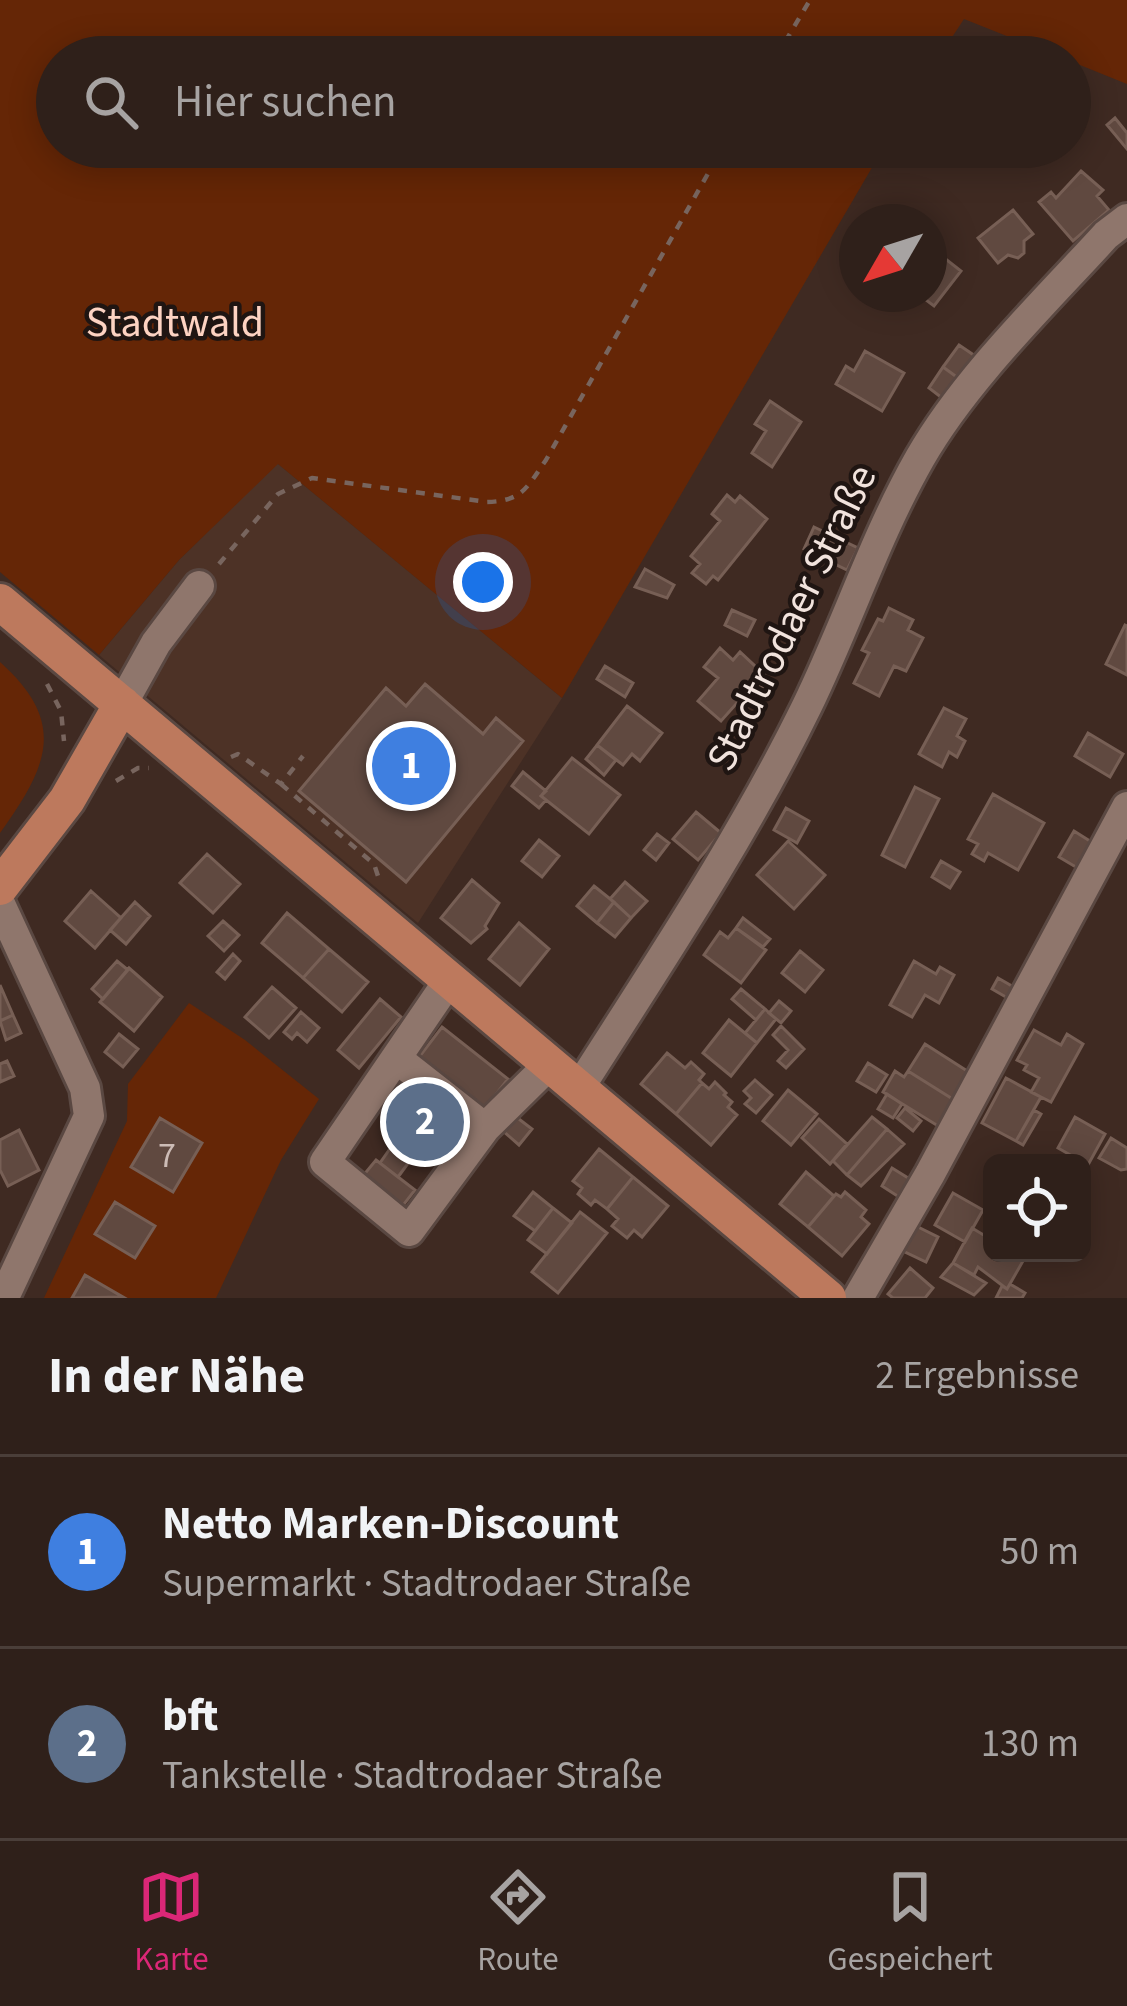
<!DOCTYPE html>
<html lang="de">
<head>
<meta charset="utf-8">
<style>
  body { margin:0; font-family:"Source Sans 3",sans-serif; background:#3b2d27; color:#f1f3f6 }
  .controls { position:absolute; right:36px; bottom:36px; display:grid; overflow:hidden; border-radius:18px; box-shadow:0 6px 30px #0003 }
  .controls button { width:108px; height:108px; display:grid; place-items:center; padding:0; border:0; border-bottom:3px solid #4a3e39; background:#2f201a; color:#f1f3f6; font:60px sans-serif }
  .compass { position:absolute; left:839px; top:204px; width:108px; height:108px; border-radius:50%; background:#2f201a; box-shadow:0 6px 30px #0003; rotate:231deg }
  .you { position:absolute; left:483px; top:582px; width:42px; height:42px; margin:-30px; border:9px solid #fff; border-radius:50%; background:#1a73e8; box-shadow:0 0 0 18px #1a73e833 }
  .badge { display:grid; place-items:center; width:78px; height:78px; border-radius:50%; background:#db2777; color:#fff; font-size:39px; font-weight:700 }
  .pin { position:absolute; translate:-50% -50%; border:6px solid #fff; box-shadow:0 3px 12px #0006 }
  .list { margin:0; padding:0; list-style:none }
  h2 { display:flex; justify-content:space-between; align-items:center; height:156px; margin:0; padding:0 48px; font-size:51px }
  h2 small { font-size:39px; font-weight:400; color:#a7a3a2 }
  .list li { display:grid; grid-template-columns:78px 1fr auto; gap:36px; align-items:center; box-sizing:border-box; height:192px; padding:0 48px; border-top:3px solid #4a3e39 }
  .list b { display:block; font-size:45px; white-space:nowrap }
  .list p { margin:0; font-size:39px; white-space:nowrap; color:#a7a3a2 }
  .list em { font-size:39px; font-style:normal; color:#a7a3a2 }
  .icon { flex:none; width:66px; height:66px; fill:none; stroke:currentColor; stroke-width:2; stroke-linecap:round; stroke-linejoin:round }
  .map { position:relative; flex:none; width:1127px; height:1298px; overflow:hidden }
  .search { position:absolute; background:#2f201a; box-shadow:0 6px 30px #0003; left:36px; right:36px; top:36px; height:132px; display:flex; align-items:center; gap:30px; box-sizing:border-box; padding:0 42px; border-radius:66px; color:#a7a3a2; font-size:45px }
  .sheet { height:540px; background:#2f201a }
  nav { display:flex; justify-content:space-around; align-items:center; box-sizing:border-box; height:168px; border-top:3px solid #4a3e39; background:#2f201a; font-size:33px; color:#a7a3a2 }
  nav a { display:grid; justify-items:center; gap:6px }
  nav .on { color:#db2777 }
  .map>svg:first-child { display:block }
  .built { fill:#4d3226 }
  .green { fill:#652606 }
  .building { fill:#604940; stroke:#775f55; stroke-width:3 }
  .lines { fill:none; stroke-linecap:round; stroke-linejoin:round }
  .minor-casing { stroke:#5a4842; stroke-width:36 }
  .major-casing { stroke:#5a4842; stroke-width:42 }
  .path { stroke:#78655e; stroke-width:4.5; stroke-dasharray:9 9; stroke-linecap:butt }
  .minor { stroke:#8f766c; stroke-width:30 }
  .major { stroke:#bd795d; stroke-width:36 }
  .labels { text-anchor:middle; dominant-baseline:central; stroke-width:9; stroke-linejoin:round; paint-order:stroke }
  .number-label { font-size:36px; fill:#cdbcb6 }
  .park-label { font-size:42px; fill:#fdd3c2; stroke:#1f1512 }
  .street-label { font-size:42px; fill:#f1e3dd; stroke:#1f1512 }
</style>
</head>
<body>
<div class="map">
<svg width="1127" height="1298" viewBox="0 0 1127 1298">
  <rect width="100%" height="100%" fill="#3f2a22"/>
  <path class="built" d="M277 463 562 698 418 923 99 655 179 560Z"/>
  <path class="green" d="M0 0H1127V84L1070 61V57H1060L964 19 939 57H57V147H884L562 698 278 464 179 560 99 655 0 572Z
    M0 662C68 723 48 766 0 833Z
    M189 1003 245 1040 319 1099 281 1160 216 1298H44L127 1121 128 1084Z"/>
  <path class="building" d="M1115 118 1127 133V149L1107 125Z
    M1081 171 1103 190 1097 196 1109 210 1073 241 1039 202 1051 192 1056 198Z
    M1013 210 1033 234 1024 241V253L1018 258 1008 255 998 263 978 238Z
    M929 246 961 271 934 306 918 294H929Z
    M959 345 981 360 965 383 943 367Z
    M865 351 904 373 882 411 836 384 846 366 854 371Z
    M943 367 965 383 950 404 929 388Z
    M770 401 801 422 772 467 752 453 766 431 755 424Z
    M727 495 735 502 740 496 767 519 718 580 713 576 706 584 692 573 700 564 691 556 720 521 712 514Z
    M814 527 858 548 847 570 804 549Z
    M645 569 674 585 667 598 635 587Z
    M889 608 913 620 908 630 923 638 906 671 894 666 879 696 854 683 869 653 862 650 878 619 883 621Z
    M732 610 755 620 747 636 725 625Z
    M1125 625 1127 626V675L1106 664Z
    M720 648 733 660 740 652 769 679 752 699 745 694 721 721 698 701 718 678 704 667Z
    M605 666 633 683 625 697 597 679Z
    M425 684 483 734 496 718 523 741 406 882 299 791 386 688 406 706Z
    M627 706 662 733 640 761 632 754 623 765 597 745Z
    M944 708 966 719 957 736 965 741 957 757 949 752 942 767 919 754Z
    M1088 733 1123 754 1110 777 1075 756Z
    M597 745 616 760 604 775 586 759Z
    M572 758 620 795 589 834 541 796Z
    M523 772 546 791 541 796 546 800 539 808 512 786Z
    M915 787 939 799 905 867 882 855Z
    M993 794 1044 823 1018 870 988 853 984 861 972 854 978 844 968 839Z
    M786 808 809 821 797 843 774 830Z
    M696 812 721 833 698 860 673 839Z
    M1074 831 1101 848 1086 873 1059 857Z
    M657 834 669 843 656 860 644 850Z
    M539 840 559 856 542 877 522 861Z
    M788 841 825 875 794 909 757 875Z
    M207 854 240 884 213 913 180 883Z
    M941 861 960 872 950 888 932 877Z
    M472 880 499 903 485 926 487 929 471 943 441 918Z
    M625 882 647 901 631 918 610 899Z
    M594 886 614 902 597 923 577 906Z
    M91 891 121 918 95 948 65 921Z
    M135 902 150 916 126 944 110 930Z
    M614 902 631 918 615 937 597 923Z
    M287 913 329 949 303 978 262 943Z
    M743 918 770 939 763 947 736 928Z
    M223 921 239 935 224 951 208 936Z
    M519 923 549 949 520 985 489 959Z
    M736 928 766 950 741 983 704 955 720 932 728 938Z
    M329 949 368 982 342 1012 303 978Z
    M800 951 823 970 805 992 782 973Z
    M233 954 240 961 225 979 217 972Z
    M117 961 128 970 103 999 92 989Z
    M914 961 936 974 940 967 954 975 939 1003 925 995 912 1017 890 1005Z
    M129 968 162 997 134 1031 100 1002Z
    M998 978 1017 989 1011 1000 992 989Z
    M0 985 13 1015 0 1021Z
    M272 987 296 1008 269 1038 245 1017Z
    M741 989 765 1009 756 1020 732 999Z
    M380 999 401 1017 359 1068 338 1050Z
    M779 1001 791 1011 781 1023 769 1013Z
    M765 1009 776 1019 757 1043 745 1033Z
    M301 1012 319 1028 307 1042 297 1033 292 1039 284 1032Z
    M13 1015 21 1033 6 1040 0 1021Z
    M729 1020 757 1043 731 1076 703 1053Z
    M781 1026 804 1049 786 1068 778 1061 788 1050 773 1035Z
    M442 1027 508 1079 479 1116 413 1065Z
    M1034 1030 1061 1045 1067 1034 1083 1044 1051 1102 1031 1092 1039 1078 1024 1070 1027 1065 1017 1060Z
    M119 1034 138 1049 123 1067 105 1052Z
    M925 1044 975 1076 959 1103 908 1071Z
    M667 1053 685 1068 691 1062 704 1074 699 1080 702 1083 676 1114 641 1084Z
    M7 1061 14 1076 0 1082V1064Z
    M868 1063 887 1075 876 1092 857 1081Z
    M895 1071 904 1077 908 1071 959 1103 943 1129 883 1092Z
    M1006 1078 1041 1097 1016 1141 982 1123Z
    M755 1080 772 1095 756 1113 745 1104 751 1098 744 1091Z
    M715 1082 726 1093 724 1095 732 1102 728 1107 737 1115 711 1145 676 1114 702 1083 709 1089Z
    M418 1088 460 1118 433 1156 390 1126Z
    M788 1090 817 1114 791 1145 763 1121Z
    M887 1094 902 1104 893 1118 878 1109Z
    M905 1108 921 1121 913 1131 897 1118Z
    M1034 1110 1041 1114 1023 1145 1016 1141Z
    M515 1116 532 1129 519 1145 503 1131Z
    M872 1117 887 1129 847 1175 833 1161Z
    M1075 1117 1105 1134 1088 1165 1058 1148Z
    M160 1118 202 1143 173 1192 131 1167Z
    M819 1119 847 1144 830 1164 802 1138Z
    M887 1129 904 1144 861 1186 847 1175Z
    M19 1130 39 1170 8 1186 0 1170V1140Z
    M401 1133 420 1147 398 1177 380 1163Z
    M1111 1138 1127 1148V1169L1121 1170 1099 1158Z
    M599 1149 633 1177 607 1209 595 1200 591 1205 578 1194 582 1188 573 1181Z
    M376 1160 415 1190 401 1208 362 1177Z
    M892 1168 913 1181 902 1199 882 1186Z
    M806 1172 834 1196 808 1227 780 1204Z
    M633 1177 668 1206 642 1237 634 1230 627 1238 612 1226 618 1219 607 1209Z
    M533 1192 553 1208 535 1231 514 1216Z
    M845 1192 866 1210 861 1217 869 1224 842 1256 808 1227 836 1194 841 1197Z
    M953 1193 983 1210 965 1242 935 1225Z
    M115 1202 155 1226 135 1258 95 1234Z
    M553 1208 572 1223 547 1254 528 1240Z
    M580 1212 607 1233 558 1293 532 1272Z
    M916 1226 938 1237 926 1262 903 1251Z
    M972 1228 992 1240V1253L1027 1254 1007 1289 978 1267 974 1275 953 1263Z
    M953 1263 986 1283 974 1295 941 1277Z
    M910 1268 933 1288 925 1298H893L888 1294Z
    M85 1275 123 1297 72 1298Z
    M1010 1284 1025 1293 1022 1298H996L1002 1286 1007 1289Z"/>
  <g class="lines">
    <g class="minor-casing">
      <path id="minor" d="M122 704 156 643 199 586
        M0 904 85 1088 89 1116 6 1293 0 1295
        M450 979 325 1162 409 1231 485 1128 550 1064
        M396 1058 485 1128
        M579 1088C658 964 742 839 807 706 847 624 875 537 920 458 966 378 1044 303 1106 235L1127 219
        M858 1298 930 1174 1127 807"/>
    </g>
    <g class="major-casing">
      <path id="major" d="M0 602 828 1298
        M0 887 67 800 122 704"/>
    </g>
    <path class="path" d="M776 57 810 0
      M219 564 278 494 312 478 487 502C523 501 527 487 546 460L723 147
      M47 684 61 711 64 741
      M231 757 238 754 281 784 303 756
      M116 781 138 768H149
      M281 784 374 864 379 879"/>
    <use href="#minor" class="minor"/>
    <use href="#major" class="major"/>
  </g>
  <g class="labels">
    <g class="number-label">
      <text x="167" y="1155">7</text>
    </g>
    <g class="park-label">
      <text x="175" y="323">Stadtwald</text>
    </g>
    <g class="street-label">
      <text transform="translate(792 618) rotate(-64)">Stadtrodaer Straße</text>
    </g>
  </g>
</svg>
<div class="controls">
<button><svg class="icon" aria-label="locate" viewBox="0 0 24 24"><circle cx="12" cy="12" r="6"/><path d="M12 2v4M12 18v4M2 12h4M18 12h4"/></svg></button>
</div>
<svg class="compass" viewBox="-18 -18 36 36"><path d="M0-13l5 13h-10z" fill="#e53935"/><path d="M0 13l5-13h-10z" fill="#a7a3a2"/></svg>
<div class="you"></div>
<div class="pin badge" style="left:411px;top:766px;background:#3f7fe0">1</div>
<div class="pin badge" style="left:425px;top:1122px;background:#5c6f8a">2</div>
<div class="search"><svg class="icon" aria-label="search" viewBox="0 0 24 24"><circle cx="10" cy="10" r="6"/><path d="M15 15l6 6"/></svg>Hier suchen</div>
</div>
<section class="sheet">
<h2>In der Nähe<small>2 Ergebnisse</small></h2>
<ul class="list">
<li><span class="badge" style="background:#3f7fe0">1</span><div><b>Netto Marken-Discount</b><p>Supermarkt · Stadtrodaer Straße</p></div><em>50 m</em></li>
<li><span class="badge" style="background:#5c6f8a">2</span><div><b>bft</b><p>Tankstelle · Stadtrodaer Straße</p></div><em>130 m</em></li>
</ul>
</section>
<nav>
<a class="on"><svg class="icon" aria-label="map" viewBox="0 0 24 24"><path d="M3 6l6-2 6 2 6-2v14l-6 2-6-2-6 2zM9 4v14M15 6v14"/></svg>Karte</a>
<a><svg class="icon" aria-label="directions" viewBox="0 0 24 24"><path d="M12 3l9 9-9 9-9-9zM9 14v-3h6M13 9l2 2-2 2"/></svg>Route</a>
<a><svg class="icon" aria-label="saved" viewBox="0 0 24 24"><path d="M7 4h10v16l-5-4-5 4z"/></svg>Gespeichert</a>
</nav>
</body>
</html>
